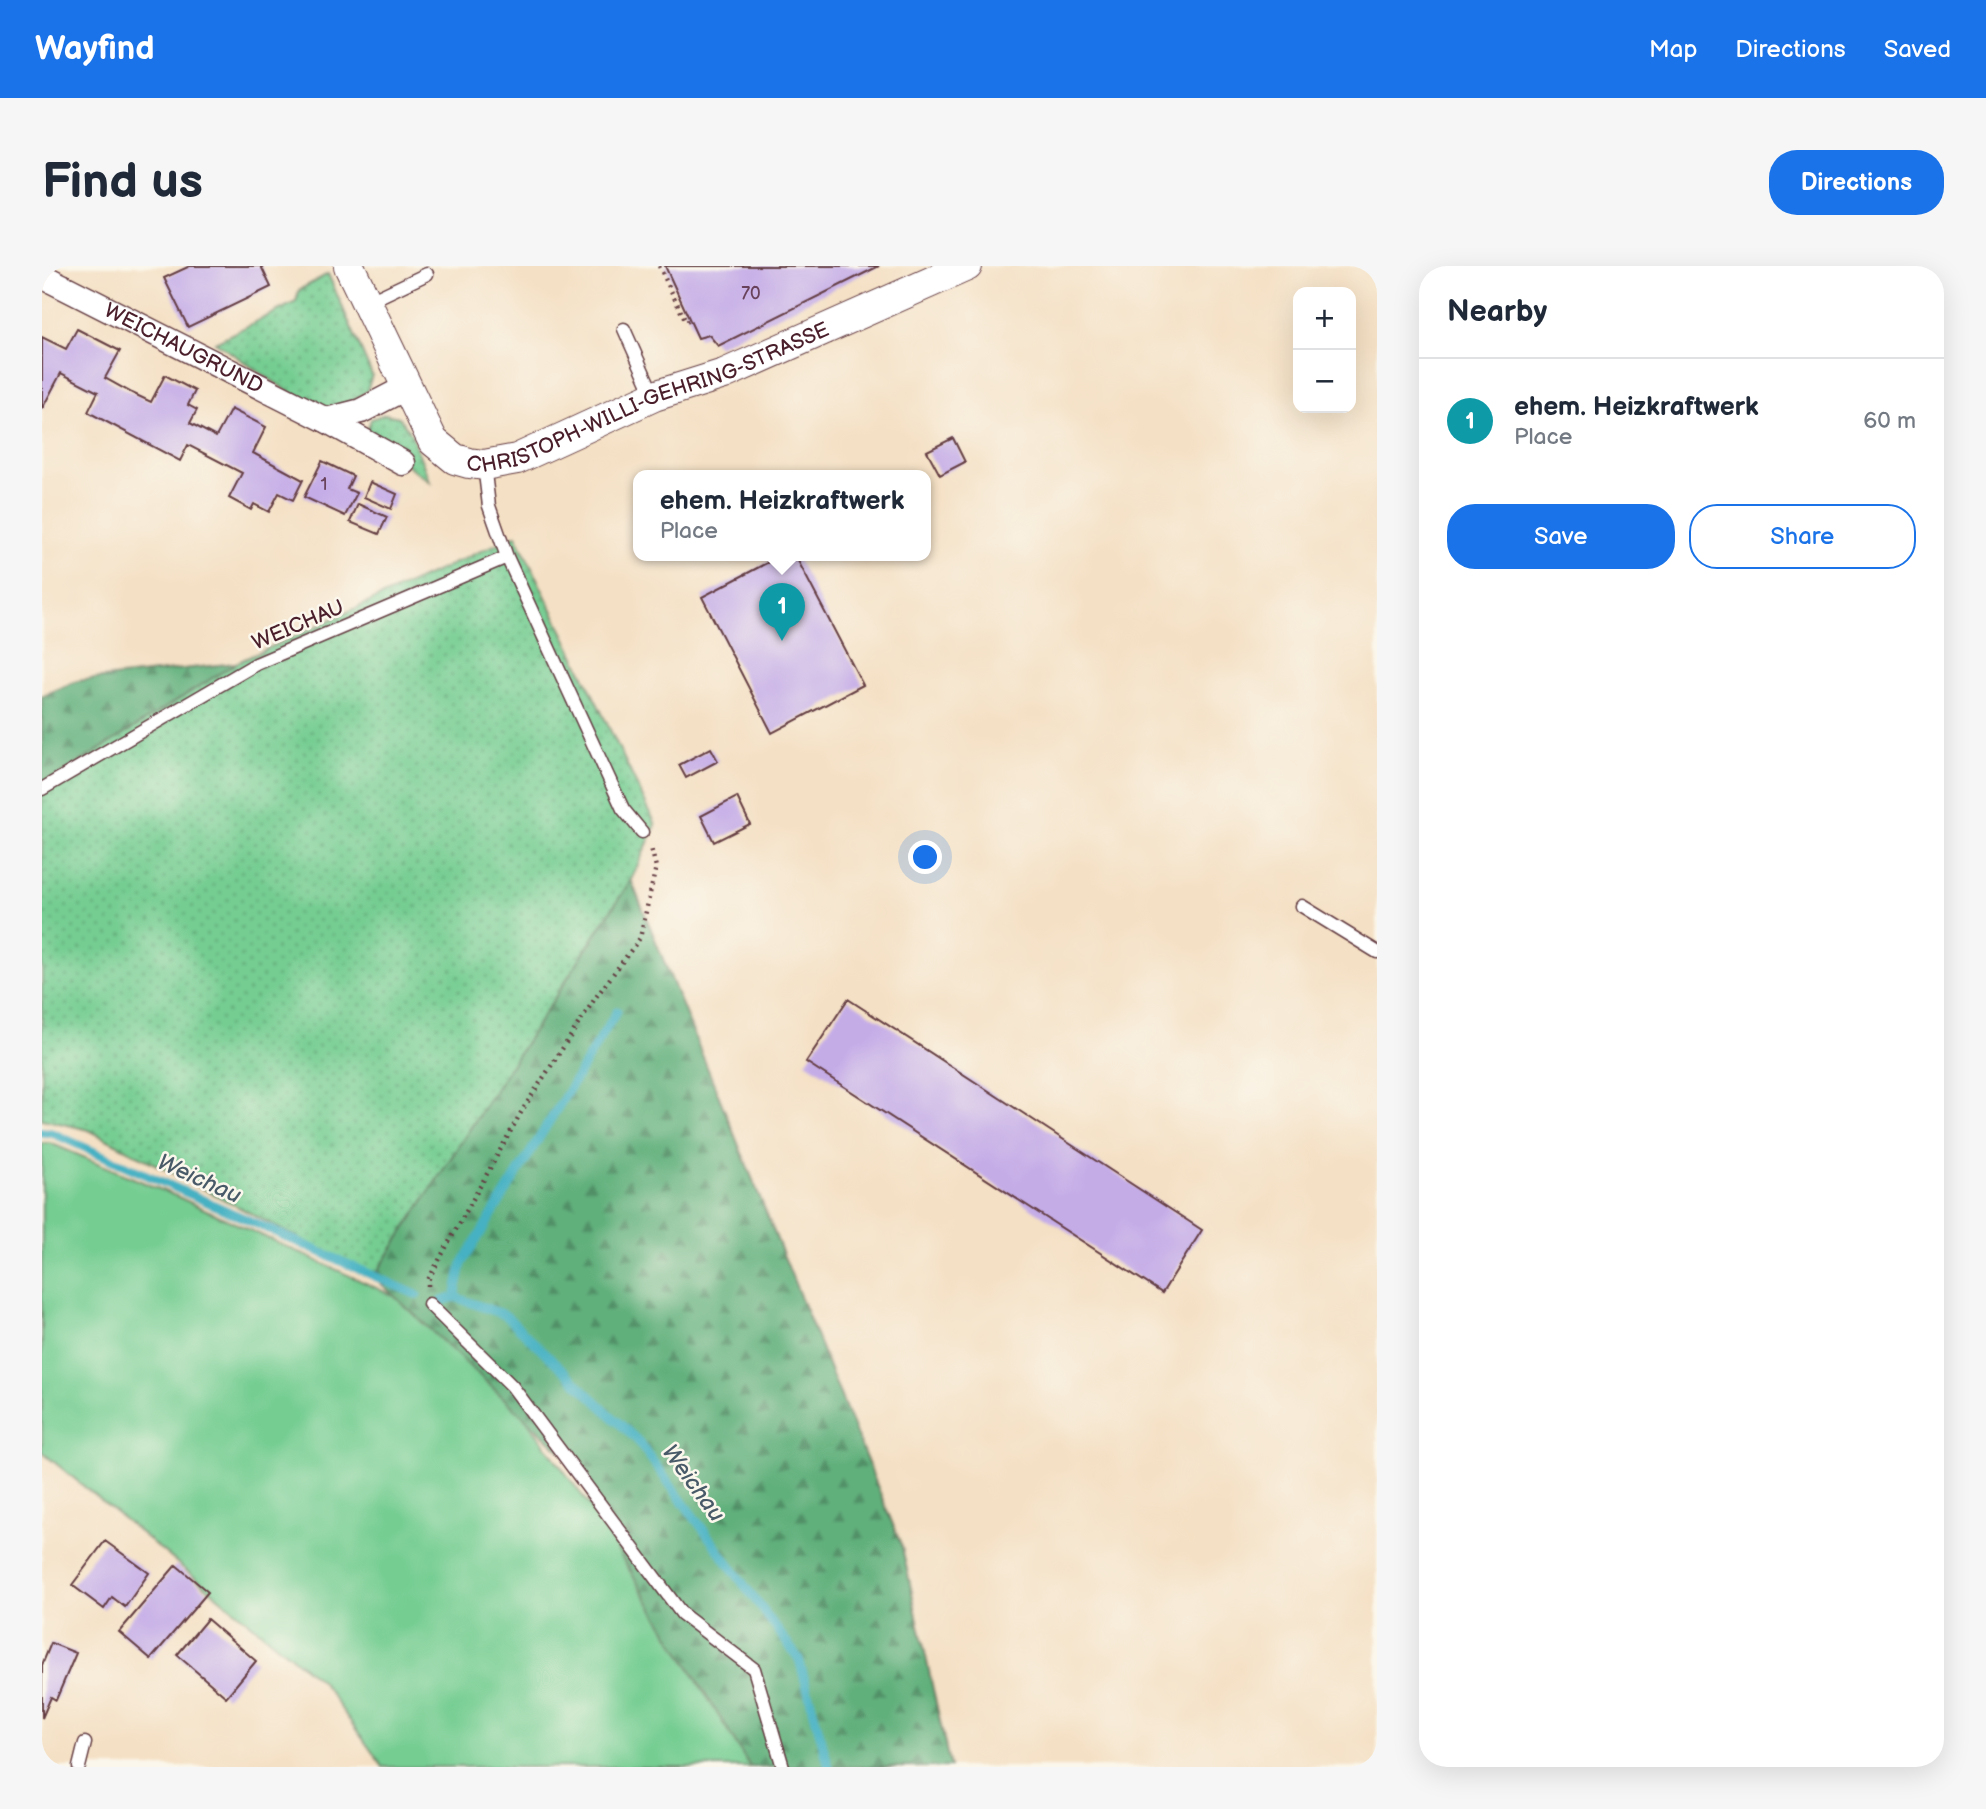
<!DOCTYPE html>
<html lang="en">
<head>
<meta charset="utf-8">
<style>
  body { margin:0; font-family:"Balsamiq Sans",sans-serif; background:#f6f6f7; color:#1f2937 }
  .controls { position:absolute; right:21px; top:21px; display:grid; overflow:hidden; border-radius:14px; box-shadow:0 7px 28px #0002 }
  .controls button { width:63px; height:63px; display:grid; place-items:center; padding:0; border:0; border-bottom:2px solid #e0e1e3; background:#fff; color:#1f2937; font:35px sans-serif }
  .you { position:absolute; left:884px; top:592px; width:24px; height:24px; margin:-18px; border:5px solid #fff; border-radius:50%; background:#1a73e8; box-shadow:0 0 0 10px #1a73e833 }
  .badge { display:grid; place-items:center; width:46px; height:46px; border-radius:50%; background:#1a73e8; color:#fff; font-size:23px; font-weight:700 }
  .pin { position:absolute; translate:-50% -58px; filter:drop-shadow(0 2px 4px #0008) }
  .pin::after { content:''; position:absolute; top:37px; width:24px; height:21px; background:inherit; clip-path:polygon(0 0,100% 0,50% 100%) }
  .popup { position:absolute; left:591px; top:204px; width:298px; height:91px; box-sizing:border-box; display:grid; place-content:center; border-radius:14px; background:#fff; filter:drop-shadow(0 2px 5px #0005); font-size:23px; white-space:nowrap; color:#747a83 }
  .popup b { font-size:26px; color:#1f2937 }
  .popup::after { content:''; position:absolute; left:50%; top:100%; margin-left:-14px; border:14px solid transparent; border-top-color:#fff }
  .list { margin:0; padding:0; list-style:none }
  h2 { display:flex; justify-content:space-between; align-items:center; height:91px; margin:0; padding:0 28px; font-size:30px }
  h2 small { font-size:23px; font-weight:400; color:#747a83 }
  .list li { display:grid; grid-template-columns:46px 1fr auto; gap:21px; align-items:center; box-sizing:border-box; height:126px; padding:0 28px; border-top:2px solid #e0e1e3 }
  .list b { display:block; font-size:26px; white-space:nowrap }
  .list p { margin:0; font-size:23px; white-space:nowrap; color:#747a83 }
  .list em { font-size:23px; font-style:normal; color:#747a83 }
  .actions { display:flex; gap:14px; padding:21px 28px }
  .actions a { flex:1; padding:16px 0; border:2px solid #1a73e8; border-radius:28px; text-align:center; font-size:24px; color:#1a73e8 }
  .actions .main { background:#1a73e8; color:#fff }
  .map { position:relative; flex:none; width:1335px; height:1501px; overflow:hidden; border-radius:28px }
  header { display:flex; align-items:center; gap:42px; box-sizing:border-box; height:98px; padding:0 35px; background:#1a73e8; color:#fff }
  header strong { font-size:33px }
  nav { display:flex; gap:38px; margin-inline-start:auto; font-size:24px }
  .intro { display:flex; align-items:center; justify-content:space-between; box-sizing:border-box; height:168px; padding:0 42px }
  h1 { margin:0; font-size:49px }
  .button { padding:18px 32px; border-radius:28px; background:#1a73e8; color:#fff; font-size:24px; font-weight:700 }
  main { display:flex; gap:42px; padding:0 42px }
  aside { flex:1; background:#fff; border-radius:28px; box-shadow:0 7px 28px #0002 }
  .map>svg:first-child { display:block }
  .grass { fill:url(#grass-dots); stroke:#60765e; stroke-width:2 }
  .forest { fill:url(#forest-firs); stroke:#556854; stroke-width:2 }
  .garden { fill:#75cd92; stroke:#60765e; stroke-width:2 }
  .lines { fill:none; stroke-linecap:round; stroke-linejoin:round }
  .stream { stroke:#45b1c3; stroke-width:9 }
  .building { fill:#c4ace7 }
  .service-casing { stroke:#643c42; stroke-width:15 }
  .minor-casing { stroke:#643c42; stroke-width:27 }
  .tertiary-casing { stroke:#643c42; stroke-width:32 }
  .path { stroke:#643c42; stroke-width:4.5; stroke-dasharray:2 5; stroke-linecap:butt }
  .service { stroke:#fff; stroke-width:12 }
  .minor { stroke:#fff; stroke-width:24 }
  .tertiary { stroke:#fff; stroke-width:30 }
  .labels { text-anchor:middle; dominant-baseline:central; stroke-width:5; stroke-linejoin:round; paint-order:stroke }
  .number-label { font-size:18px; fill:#68425a }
  .street-label { font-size:21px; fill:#4a1f2b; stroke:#fbf7ec }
  .water-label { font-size:23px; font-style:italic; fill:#485968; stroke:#fbf7ec }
</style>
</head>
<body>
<header>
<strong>Wayfind</strong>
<nav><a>Map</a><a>Directions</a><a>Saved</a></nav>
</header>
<div class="intro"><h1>Find us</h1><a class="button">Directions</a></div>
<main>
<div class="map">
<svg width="1335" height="1501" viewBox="0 0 1335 1501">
  <defs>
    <pattern id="grass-dots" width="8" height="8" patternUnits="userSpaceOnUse" patternTransform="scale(1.75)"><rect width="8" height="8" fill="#75cd92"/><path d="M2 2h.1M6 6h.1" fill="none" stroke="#62a677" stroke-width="1.8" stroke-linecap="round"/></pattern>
    <pattern id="forest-firs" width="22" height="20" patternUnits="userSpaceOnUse" patternTransform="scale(1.75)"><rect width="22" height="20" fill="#60b07c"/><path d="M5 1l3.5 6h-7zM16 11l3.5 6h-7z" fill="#518f66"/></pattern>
  </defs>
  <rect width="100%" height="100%" fill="#fbf7ec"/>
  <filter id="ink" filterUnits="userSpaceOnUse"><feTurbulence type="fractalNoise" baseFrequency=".0143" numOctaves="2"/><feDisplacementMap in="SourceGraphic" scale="14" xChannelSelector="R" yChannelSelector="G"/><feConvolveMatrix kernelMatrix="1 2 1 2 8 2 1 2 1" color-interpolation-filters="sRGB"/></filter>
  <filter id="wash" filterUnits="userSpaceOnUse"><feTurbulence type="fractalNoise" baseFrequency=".00686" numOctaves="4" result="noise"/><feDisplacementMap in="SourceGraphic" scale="28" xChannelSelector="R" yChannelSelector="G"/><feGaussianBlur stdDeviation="1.57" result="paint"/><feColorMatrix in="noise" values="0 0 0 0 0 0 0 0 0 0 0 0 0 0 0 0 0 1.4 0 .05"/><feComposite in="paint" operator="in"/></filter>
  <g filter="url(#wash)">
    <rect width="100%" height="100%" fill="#f4e0c4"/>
    <path class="grass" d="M286 8 330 109 325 125C313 133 301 144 286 142 260 140 197 91 173 76L254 36 257 24Z
      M343 148 357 151 369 168 388 216 324 168 329 153Z
      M474 269 614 559 589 614 332 1011 47 864 0 853V520L194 397Z"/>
    <path class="forest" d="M194 397 0 520V430L35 415Z
      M589 614 860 1281 908 1501H708L550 1243 542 1207 332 1011Z"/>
    <path class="garden" d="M0 877H8L136 931 352 1030 484 1153 550 1243 708 1501H341L280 1416 0 1186Z"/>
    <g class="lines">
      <path class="stream" d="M0 866 10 867 375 1029
        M413 1031 420 998 575 745
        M400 1035 413 1031 463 1049 595 1174 757 1393 787 1501"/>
    </g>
    <g id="blocks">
      <path class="building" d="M148 0H219L229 21 146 61 122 12Z
        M623 0H837L676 80 667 69 656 72Z
        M35 63 78 85 63 112 90 127 109 136 123 109 153 125 146 139 155 144 148 157 174 171 189 143 224 161 211 187 261 214 251 234 237 227 227 246 212 238 209 244 187 232 200 207 146 179 138 195 46 146 56 126 19 107 0 143V71L24 83Z
        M911 172 923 196 898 209 885 185Z
        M280 195 311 210 305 223 315 227 303 250 262 231Z
        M328 216 355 228 349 243 322 231Z
        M316 238 345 251 337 268 308 256Z
        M740 289H753L821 419 730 467 660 331Z
        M669 482 676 495 644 512 637 499Z
        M695 531 708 558 672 576 659 550Z
        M806 733 1160 964 1120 1027 764 796Z
        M63 1275 107 1307 83 1341 70 1331 62 1343 30 1319Z
        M134 1299 166 1326 109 1393 77 1366Z
        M165 1353 214 1395 184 1431 135 1389Z
        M9 1377 34 1387 14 1434 9 1431 0 1452V1399Z"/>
    </g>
  </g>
  <g filter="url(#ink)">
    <use href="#blocks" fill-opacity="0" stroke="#643c42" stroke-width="2"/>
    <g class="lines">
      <g class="service-casing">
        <path id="service" d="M326 36 385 8
          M582 63 612 130
          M442 199 447 240 465 291 581 543 600 566
          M0 523 214 398 465 291
          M1260 640 1335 686
          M387 1038 470 1120 640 1348 712 1403 741 1501
          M37 1501 43 1477"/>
      </g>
      <g class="minor-casing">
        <g id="minor">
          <path id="s1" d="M0 10 284 154 361 197"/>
          <path d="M284 154 319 145 365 121"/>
        </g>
      </g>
      <g class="tertiary-casing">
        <g id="tertiary">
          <path id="s2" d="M307 0 391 175 413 193 427 197 442 199 475 193 612 130 682 108 925 0"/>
        </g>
      </g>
      <path class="path" d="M617 0 644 56 648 54
        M386 1020V1014L481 843 554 731 598 672 614 601 609 582"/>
      <use href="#service" class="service"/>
      <use href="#minor" class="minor"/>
      <use href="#tertiary" class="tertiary"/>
    </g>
  </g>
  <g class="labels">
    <g class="number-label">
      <text x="709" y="27">70</text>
      <text x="282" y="218">1</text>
    </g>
    <g class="street-label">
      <text stroke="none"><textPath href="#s1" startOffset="159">WEICHAUGRUND</textPath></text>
      <text stroke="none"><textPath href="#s2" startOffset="429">CHRISTOPH-WILLI-GEHRING-STRASSE</textPath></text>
      <text transform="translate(256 359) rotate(-23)">WEICHAU</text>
    </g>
    <g class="water-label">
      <text transform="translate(157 913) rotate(24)">Weichau</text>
      <text transform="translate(651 1217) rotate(54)">Weichau</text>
    </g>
  </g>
</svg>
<div class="controls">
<button>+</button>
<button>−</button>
</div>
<div class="you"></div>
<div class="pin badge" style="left:740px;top:375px;background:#0f9aa8">1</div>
<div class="popup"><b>ehem. Heizkraftwerk</b>Place</div>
</div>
<aside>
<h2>Nearby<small></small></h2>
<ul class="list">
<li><span class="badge" style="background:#0f9aa8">1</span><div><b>ehem. Heizkraftwerk</b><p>Place</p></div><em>60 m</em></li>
</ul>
<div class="actions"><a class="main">Save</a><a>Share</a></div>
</aside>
</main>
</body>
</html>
